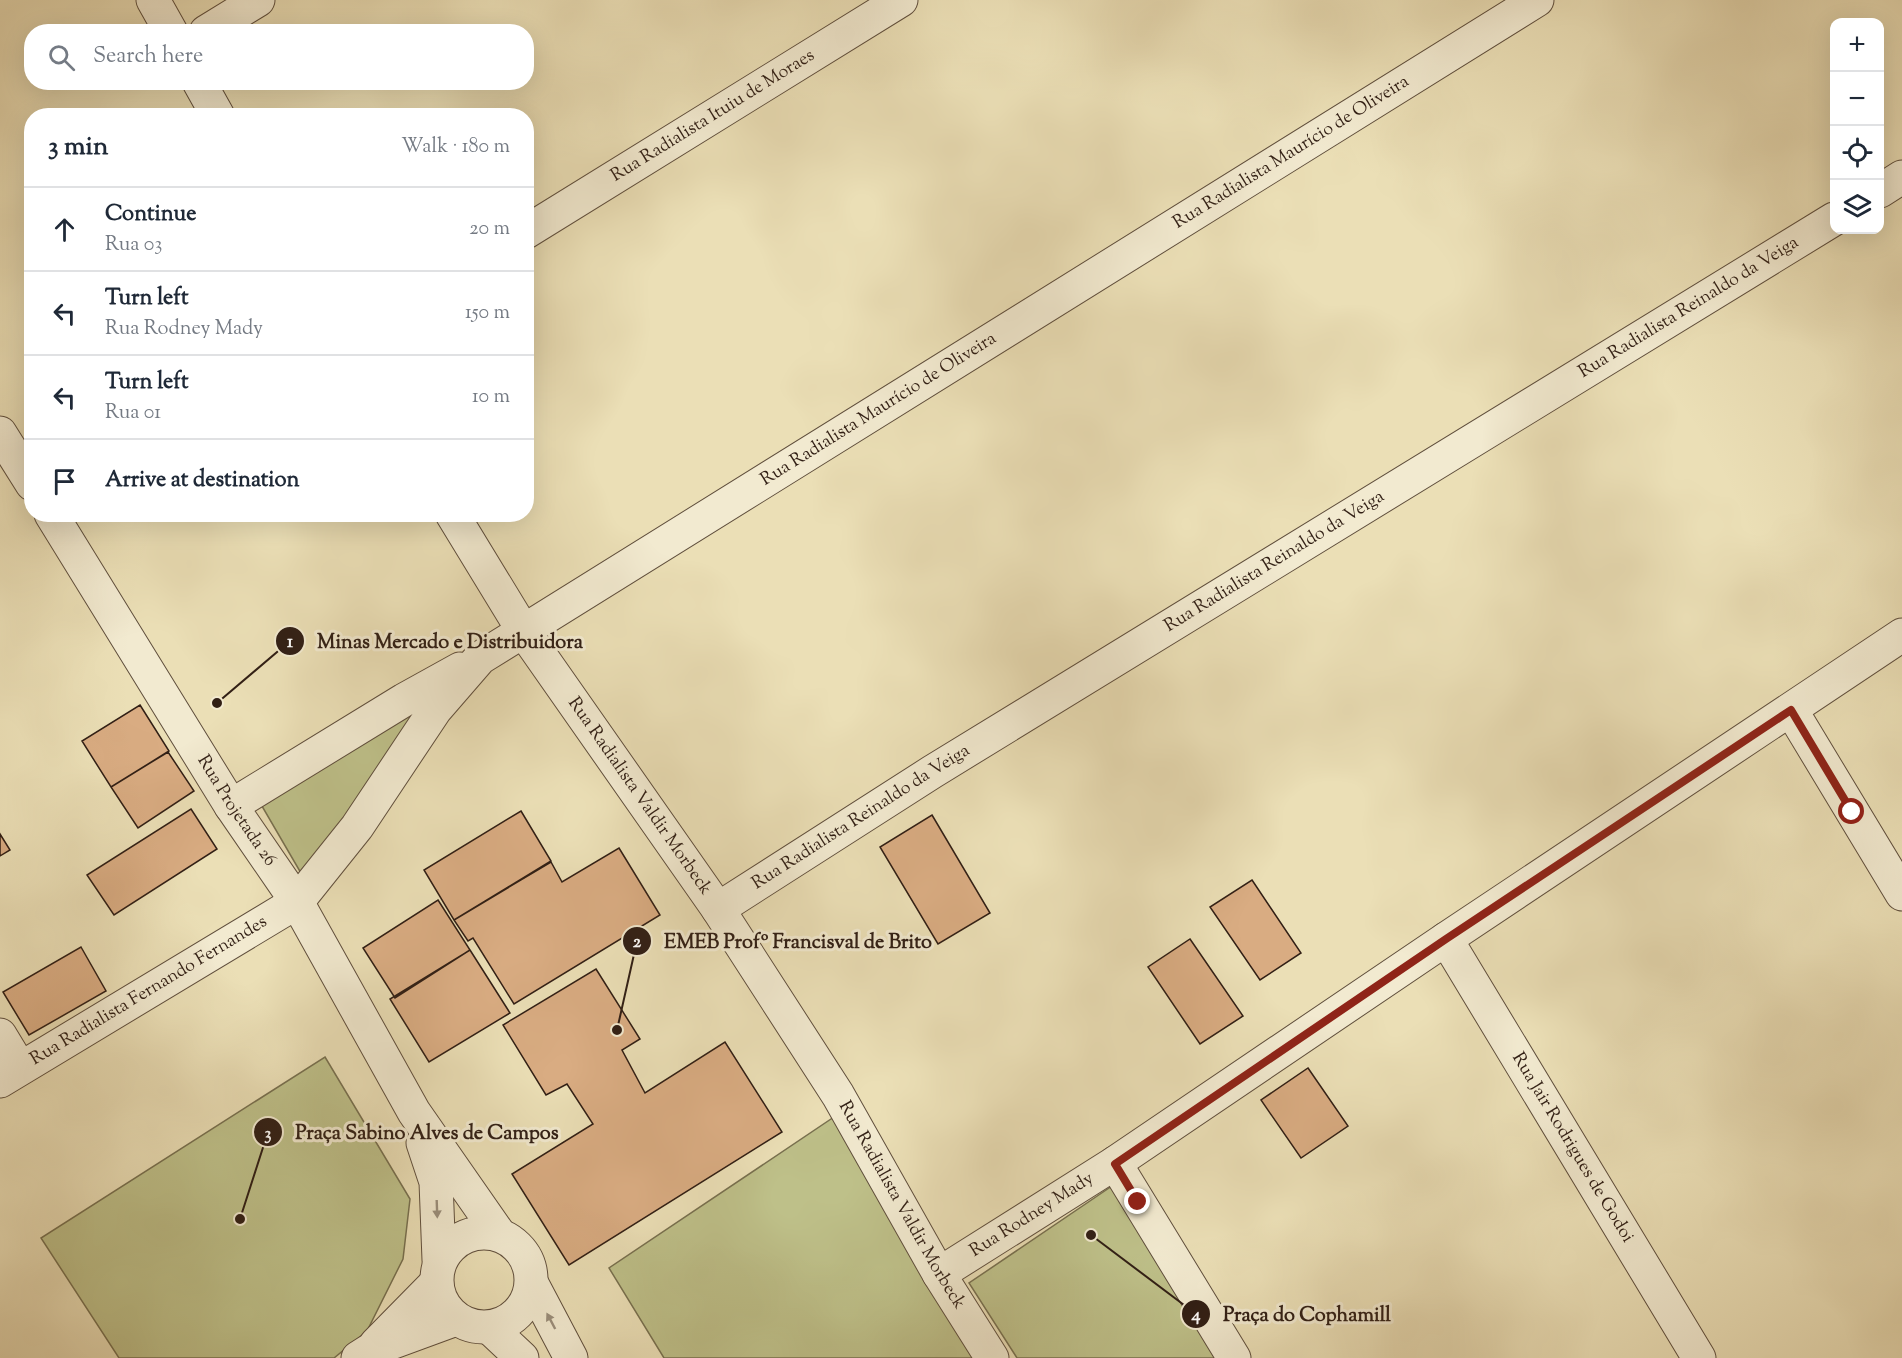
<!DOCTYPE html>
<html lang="en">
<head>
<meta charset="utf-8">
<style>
  body { margin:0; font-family:"Sorts Mill Goudy",serif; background:#f2f2f3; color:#1f2937 }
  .controls { position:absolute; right:18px; top:18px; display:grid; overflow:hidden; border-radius:12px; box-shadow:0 6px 24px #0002 }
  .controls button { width:54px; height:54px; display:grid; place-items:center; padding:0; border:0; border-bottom:2px solid #e0e1e3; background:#fff; color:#1f2937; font:30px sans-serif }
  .stop { position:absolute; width:18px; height:18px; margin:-14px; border:4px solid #8f2418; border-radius:50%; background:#fff }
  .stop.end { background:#8f2418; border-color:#fff; box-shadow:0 2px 6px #0008 }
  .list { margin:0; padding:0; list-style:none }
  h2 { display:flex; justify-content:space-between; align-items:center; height:78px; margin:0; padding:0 24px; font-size:26px }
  h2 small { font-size:20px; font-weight:400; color:#747a83 }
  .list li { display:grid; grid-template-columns:39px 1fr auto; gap:18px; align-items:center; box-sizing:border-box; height:84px; padding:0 24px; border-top:2px solid #e0e1e3 }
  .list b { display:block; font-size:22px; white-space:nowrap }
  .list p { margin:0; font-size:20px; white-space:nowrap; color:#747a83 }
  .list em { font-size:20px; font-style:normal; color:#747a83 }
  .icon { flex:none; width:33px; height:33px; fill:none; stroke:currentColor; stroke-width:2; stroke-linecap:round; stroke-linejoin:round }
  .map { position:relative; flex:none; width:1902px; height:1358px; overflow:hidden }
  .search { position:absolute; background:#fff; box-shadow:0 6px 24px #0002; left:24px; top:24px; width:510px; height:66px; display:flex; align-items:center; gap:15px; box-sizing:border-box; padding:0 21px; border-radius:24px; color:#747a83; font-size:22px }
  .panel { position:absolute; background:#fff; box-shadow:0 6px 24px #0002; left:24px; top:108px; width:510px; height:414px; border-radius:24px }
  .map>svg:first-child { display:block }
  .green { fill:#bec089; stroke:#78704f; stroke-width:1.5 }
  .building { fill:#d9ac82; stroke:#311f15; stroke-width:1.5 }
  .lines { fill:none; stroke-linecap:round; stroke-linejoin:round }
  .minor-casing { stroke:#604f3d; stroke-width:35 }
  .minor { stroke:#f2ead0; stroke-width:33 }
  .oneway { fill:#9b8f7c }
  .route { stroke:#8f2418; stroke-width:8 }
  .labels { text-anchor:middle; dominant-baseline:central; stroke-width:6; stroke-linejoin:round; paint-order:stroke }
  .street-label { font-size:18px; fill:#311f15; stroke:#f2ead0 }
  .leader { fill:none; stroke:#311f15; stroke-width:2 }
  .callout-dot { fill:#311f15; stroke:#f2ead0; stroke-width:2 }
  .mark-label { font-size:18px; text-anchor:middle; font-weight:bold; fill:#fff }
  .callout-label { font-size:20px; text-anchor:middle; font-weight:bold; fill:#311f15; stroke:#f2ead0; stroke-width:6; stroke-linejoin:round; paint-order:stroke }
</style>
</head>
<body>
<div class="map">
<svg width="1902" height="1358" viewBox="0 0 1902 1358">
  <rect width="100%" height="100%" fill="#ebdfb6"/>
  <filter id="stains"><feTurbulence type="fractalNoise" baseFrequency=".00333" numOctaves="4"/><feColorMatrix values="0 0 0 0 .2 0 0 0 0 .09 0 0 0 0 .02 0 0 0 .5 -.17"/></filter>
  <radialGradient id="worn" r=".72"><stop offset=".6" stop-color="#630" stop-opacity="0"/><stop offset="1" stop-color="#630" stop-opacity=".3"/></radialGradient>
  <path class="green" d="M424 699 305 880 259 801Z
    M325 1057 410 1199 403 1259 367 1331 334 1358H119L41 1238Z
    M834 1117 985 1358H664L609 1268Z
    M1112 1186 1218 1358H1017L969 1283Z"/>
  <path class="building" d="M140 705 169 751 111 787 82 741Z
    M168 752 194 791 138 828 111 787Z
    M191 809 217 849 114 915 87 875Z
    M521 811 551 861 454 920 424 870Z
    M932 815 990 913 938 944 880 847Z
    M0 834 10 850 0 856Z
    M619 848 660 915 514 1004 473 938 468 941 454 920 551 862 562 882Z
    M1252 880 1301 953 1260 980 1210 907Z
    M438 900 470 950 395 998 363 948Z
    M1190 939 1243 1016 1200 1044 1148 967Z
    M81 947 106 991 29 1035 3 992Z
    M470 950 510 1013 429 1062 390 999Z
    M596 969 640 1039 622 1050 645 1093 725 1042 782 1132 569 1265 512 1174 593 1124 567 1084 546 1095 503 1025Z
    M1308 1068 1348 1126 1301 1158 1261 1100Z"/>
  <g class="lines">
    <g class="minor-casing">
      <g id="minor">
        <path d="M153 0 171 32"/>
        <path d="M206 32 258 0"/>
        <path d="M199 82 218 116"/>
        <path d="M1880 191 1902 177"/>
        <path id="s1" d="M526 232 901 0"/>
        <path d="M0 433 32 484"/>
        <path id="s2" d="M51 514 231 806 297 902 414 1112 499 1234"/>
        <path id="s3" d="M452 514 524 632 718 909 838 1095 939 1274 992 1358"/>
        <path d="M1791 710 1902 894"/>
        <path d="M231 806 404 700 460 669"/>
        <path id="s4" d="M718 909 932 772 1834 219"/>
        <path id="s5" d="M1446 939 1699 1358"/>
        <path d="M0 1035 20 1068"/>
        <path id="s6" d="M0 1081 297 902 357 827 435 710 480 658 1537 0"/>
        <path d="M423 1143 436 1182 439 1260"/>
        <path d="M1115 1163 1234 1358"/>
        <circle cx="484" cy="1280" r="47"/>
        <path id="s7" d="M939 1274 1115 1163 1446 939 1902 635"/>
        <path d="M532 1284 571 1358"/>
        <path d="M490 1328 522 1358"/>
        <path d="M376 1344 436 1283"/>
        <path d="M358 1358 369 1351 456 1319"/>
      </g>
    </g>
    <use href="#minor" class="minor"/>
  </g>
  <defs><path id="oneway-solid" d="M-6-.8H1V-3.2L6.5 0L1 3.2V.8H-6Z" transform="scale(1.5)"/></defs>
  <g class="oneway">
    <use href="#oneway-solid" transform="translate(437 1209) rotate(88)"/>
    <use href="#oneway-solid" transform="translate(551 1321) rotate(-118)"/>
  </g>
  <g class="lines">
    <path class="route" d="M1138 1202 1115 1164 1446 939 1791 710 1852 812"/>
  </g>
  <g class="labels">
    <g class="street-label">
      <text stroke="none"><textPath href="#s1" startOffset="220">Rua Radialista Ituiu de Moraes</textPath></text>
      <text stroke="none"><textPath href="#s6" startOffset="1608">Rua Radialista Maurício de Oliveira</textPath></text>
      <text stroke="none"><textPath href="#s4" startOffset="1142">Rua Radialista Reinaldo da Veiga</textPath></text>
      <text stroke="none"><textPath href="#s6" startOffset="1122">Rua Radialista Maurício de Oliveira</textPath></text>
      <text stroke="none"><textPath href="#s4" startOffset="656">Rua Radialista Reinaldo da Veiga</textPath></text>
      <text stroke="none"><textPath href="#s3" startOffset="339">Rua Radialista Valdir Morbeck</textPath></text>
      <text stroke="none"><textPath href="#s2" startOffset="350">Rua Projetada 26</textPath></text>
      <text stroke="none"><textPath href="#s4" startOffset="170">Rua Radialista Reinaldo da Veiga</textPath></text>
      <text stroke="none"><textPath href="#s6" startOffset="174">Rua Radialista Fernando Fernandes</textPath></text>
      <text stroke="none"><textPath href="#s5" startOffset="244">Rua Jair Rodrigues de Godoi</textPath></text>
      <text stroke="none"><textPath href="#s3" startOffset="825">Rua Radialista Valdir Morbeck</textPath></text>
      <text stroke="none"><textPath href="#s7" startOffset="110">Rua Rodney Mady</textPath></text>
    </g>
  </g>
  <path class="leader" d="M217 703L290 641M617 1030L637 941M240 1219L268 1132M1091 1235L1196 1314"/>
  <g class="callout-dot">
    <circle cx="217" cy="703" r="6"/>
    <circle cx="617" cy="1030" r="6"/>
    <circle cx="240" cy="1219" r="6"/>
    <circle cx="1091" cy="1235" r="6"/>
    <circle cx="290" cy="641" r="15"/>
    <circle cx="637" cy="941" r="15"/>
    <circle cx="268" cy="1132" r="15"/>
    <circle cx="1196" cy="1314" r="15"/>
  </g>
  <g class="mark-label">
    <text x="290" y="647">1</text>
    <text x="637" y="947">2</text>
    <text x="268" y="1139">3</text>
    <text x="1196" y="1320">4</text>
  </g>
  <g class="callout-label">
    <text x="450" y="648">Minas Mercado e Distribuidora</text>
    <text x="798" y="948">EMEB Profº Francisval de Brito</text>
    <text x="427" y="1139">Praça Sabino Alves de Campos</text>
    <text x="1307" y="1321">Praça do Cophamill</text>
  </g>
  <rect width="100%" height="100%" filter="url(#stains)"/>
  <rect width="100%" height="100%" fill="url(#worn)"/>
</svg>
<div class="controls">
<button>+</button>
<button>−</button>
<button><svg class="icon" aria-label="locate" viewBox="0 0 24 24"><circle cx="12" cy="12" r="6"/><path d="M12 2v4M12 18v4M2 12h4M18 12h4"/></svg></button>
<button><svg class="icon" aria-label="layers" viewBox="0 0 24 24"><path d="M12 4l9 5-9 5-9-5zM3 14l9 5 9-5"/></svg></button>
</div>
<div class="stop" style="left:1852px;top:812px"></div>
<div class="stop end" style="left:1138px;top:1202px"></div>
<div class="search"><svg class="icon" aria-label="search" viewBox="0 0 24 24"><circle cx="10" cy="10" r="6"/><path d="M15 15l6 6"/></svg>Search here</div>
<section class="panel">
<h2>3 min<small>Walk · 180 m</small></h2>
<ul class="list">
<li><svg class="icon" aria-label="ahead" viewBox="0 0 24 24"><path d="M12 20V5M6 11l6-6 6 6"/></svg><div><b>Continue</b><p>Rua 03</p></div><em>20 m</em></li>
<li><svg class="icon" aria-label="left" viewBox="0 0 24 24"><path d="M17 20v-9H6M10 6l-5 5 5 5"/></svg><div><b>Turn left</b><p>Rua Rodney Mady</p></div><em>150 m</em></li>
<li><svg class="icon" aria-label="left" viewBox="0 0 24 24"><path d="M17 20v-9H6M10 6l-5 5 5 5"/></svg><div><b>Turn left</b><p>Rua 01</p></div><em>10 m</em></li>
<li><svg class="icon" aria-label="arrive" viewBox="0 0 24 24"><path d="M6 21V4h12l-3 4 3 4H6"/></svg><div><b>Arrive at destination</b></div></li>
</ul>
</section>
</div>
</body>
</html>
